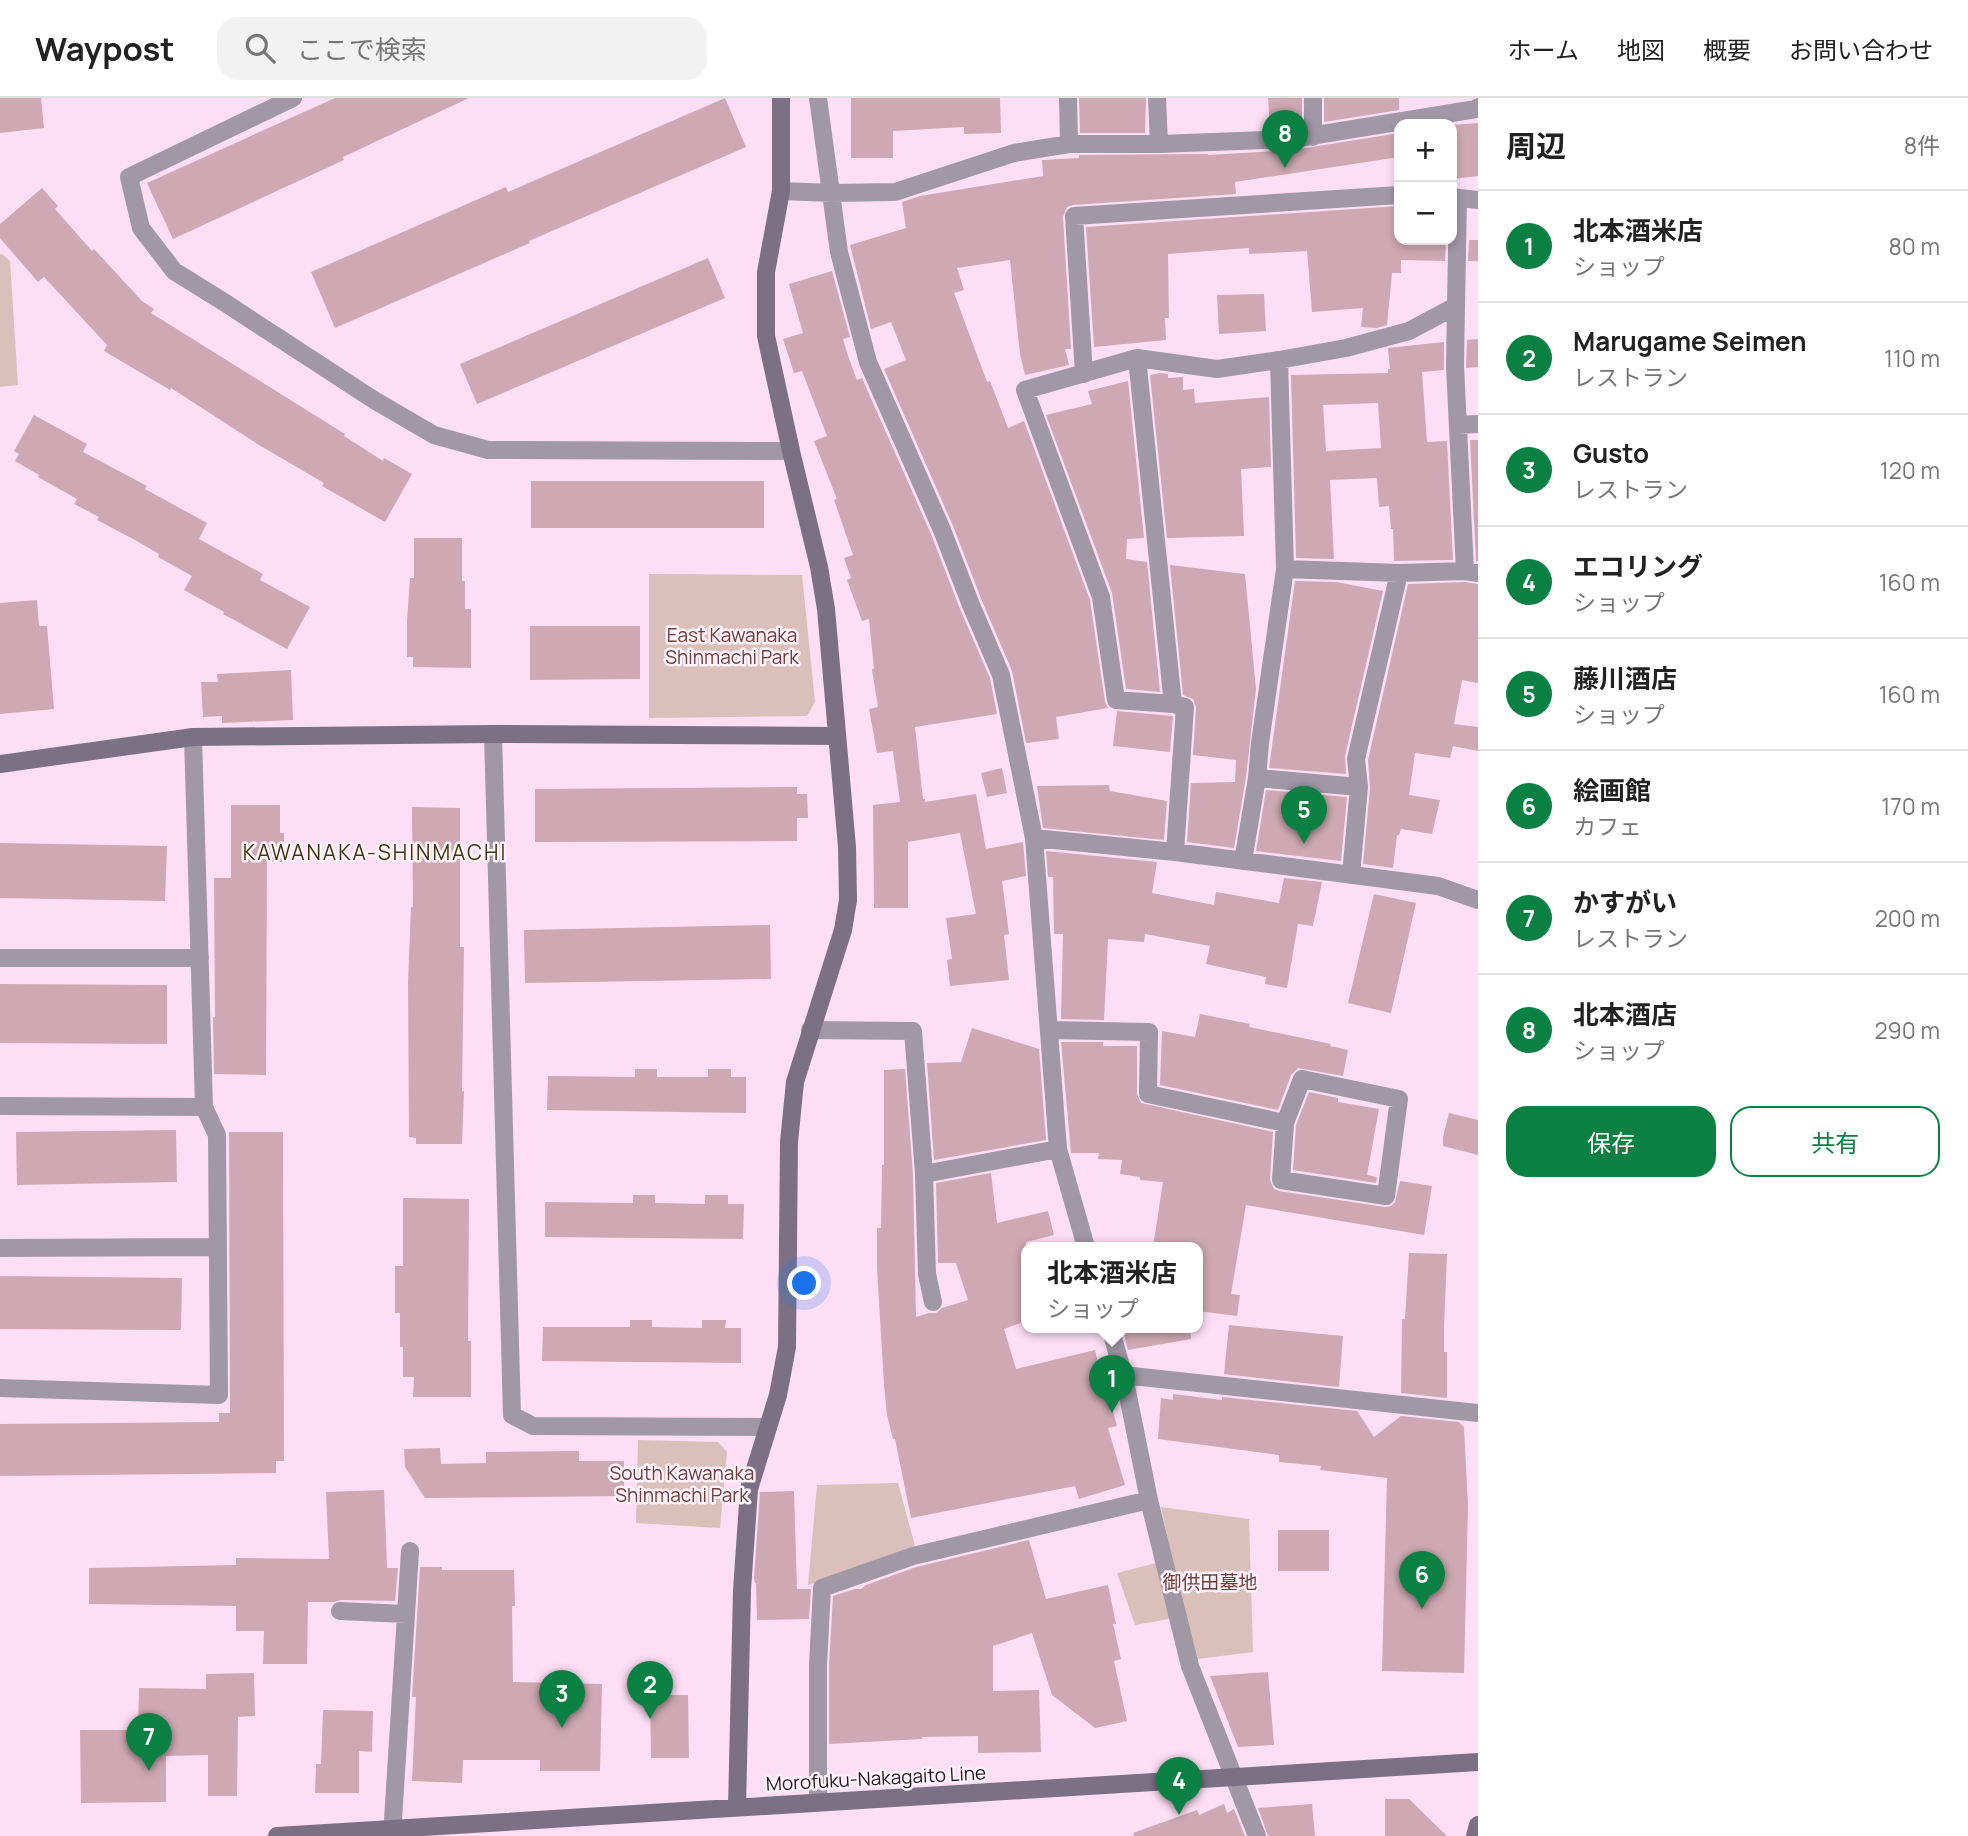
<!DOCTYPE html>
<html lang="ja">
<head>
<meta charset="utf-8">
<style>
  body { margin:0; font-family:Manrope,"Noto Sans JP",sans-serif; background:#f2f2f2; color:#222 }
  .controls { position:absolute; right:21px; top:21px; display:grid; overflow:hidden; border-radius:14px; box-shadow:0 4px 10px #0003 }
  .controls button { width:63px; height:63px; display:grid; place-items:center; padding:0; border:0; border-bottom:2px solid #e0e0e0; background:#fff; color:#222; font:35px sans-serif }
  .you { position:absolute; left:805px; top:1186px; width:24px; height:24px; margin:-18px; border:5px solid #fff; border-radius:50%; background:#1a73e8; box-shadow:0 0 0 10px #1a73e833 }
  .badge { display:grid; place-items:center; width:46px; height:46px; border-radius:50%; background:#0b8043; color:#fff; font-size:23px; font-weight:700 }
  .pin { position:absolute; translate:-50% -58px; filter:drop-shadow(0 2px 4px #0008) }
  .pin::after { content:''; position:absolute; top:37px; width:24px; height:21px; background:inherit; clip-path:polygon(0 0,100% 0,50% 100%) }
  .popup { position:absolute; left:1021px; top:1144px; width:182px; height:91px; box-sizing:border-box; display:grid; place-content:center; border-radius:14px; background:#fff; filter:drop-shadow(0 2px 5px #0005); font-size:23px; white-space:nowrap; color:#767676 }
  .popup b { font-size:26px; color:#222 }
  .popup::after { content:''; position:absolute; left:50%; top:100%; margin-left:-14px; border:14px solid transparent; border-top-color:#fff }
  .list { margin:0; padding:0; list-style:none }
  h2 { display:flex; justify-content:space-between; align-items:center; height:91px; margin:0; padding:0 28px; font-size:30px }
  h2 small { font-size:23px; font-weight:400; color:#767676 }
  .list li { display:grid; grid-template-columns:46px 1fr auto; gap:21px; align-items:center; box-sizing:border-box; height:112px; padding:0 28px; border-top:2px solid #e0e0e0 }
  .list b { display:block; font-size:26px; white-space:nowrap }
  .list p { margin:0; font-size:23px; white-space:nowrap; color:#767676 }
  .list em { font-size:23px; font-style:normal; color:#767676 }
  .actions { display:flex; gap:14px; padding:21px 28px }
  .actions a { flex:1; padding:16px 0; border:2px solid #0b8043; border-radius:21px; text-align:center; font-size:24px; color:#0b8043 }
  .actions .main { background:#0b8043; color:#fff }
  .icon { flex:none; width:38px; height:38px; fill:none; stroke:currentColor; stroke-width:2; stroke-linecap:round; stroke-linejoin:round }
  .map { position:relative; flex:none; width:1478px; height:1738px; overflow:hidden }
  header { display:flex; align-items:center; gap:42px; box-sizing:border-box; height:98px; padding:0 35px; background:#fff; border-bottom:2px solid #e0e0e0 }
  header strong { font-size:33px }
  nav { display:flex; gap:38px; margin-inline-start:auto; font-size:24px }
  .search { width:490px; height:63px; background:#f2f2f2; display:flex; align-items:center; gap:18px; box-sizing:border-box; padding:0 24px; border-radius:21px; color:#767676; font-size:26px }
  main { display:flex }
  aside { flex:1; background:#fff }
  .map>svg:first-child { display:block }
  .green { fill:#dabfbb }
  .building { fill:#cea9b3; fill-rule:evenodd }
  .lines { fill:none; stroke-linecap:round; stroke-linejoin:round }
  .street { stroke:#a098a5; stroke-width:18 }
  .secondary { stroke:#7c7184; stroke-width:18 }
  .labels { text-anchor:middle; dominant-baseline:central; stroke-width:5; stroke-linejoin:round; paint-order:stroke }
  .park-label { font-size:19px; fill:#713d38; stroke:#fff2fb }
  .street-label { font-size:19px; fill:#241921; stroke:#fff2fb }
  .neighbourhood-label { font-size:21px; letter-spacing:2px; fill:#40390f; stroke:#fff2fb }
</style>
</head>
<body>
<header>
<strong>Waypost</strong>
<div class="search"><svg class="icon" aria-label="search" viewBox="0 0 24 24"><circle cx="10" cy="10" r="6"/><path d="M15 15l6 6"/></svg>ここで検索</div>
<nav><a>ホーム</a><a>地図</a><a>概要</a><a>お問い合わせ</a></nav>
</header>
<main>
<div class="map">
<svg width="1478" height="1738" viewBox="0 0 1478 1738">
  <rect width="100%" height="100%" fill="#fedef5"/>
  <path class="green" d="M0 156H2L10 163 18 287 0 289Z
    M649 476 802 477 815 604 807 618 649 620Z
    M638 1342 718 1344 727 1354 720 1430 636 1425Z
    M898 1385 915 1448 808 1487 817 1387Z
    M1161 1409 1249 1421 1253 1554 1197 1561 1186 1518 1135 1527 1117 1475 1172 1461Z"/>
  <path class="building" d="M0 0H41L44 30 0 35Z
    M335 0H469L343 59 344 62 173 141 147 85Z
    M725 0 746 49 529 143 530 145 335 230 311 174 506 89 508 94Z
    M851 0H1000L1001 35 964 36V29L893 33V60H851Z
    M1079 0H1146L1145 35H1080Z
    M1268 0H1302V28L1270 30Z
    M1324 0H1399V12L1324 24Z
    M1478 25V78L1452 81V27Z
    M1399 35V59L1235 84 1236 96 1073 107 1067 109 1063 119 1071 251H1065L1069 267 1025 277 1020 256 1010 162 957 170 964 192 954 195 987 284 990 283 1008 330 1024 323 1090 502 1105 604 1108 610 1056 619 1059 641 1026 645 1012 573 982 503 953 428 884 271 906 262 891 224 871 231 850 147 906 130 902 104 920 98 1043 78 1042 62 1079 60V57L1208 56V57L1293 52Z
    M42 90 58 108 55 111 92 153 94 151 142 203 154 211 151 215 345 336 344 338 383 363 384 360 412 376 385 424 322 388 324 385 259 347 171 290 170 292 104 253 107 247 44 179 38 184 0 140V126Z
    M1399 108V142H1446L1445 163 1401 162V175H1392L1387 227 1377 230 1361 229 1363 210 1312 214 1307 153 1249 156V150L1168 156 1169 220H1165L1166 242 1094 249 1086 129Z
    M1469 142H1478V163H1468Z
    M708 160 725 200 477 306 460 266Z
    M832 173 850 239 843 241 849 261 857 282 862 280 931 436 960 511 990 580 997 616 915 629 923 701H925V704L976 696 986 751 1023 744 1026 778 1002 783 1009 836 1004 837 1009 882 950 888 947 862 952 861 946 820 976 816 960 735 908 744V810H874L873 707 900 704 893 653 877 655 869 611 878 609 872 571H874L869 521 862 523 847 482 851 480 844 460 853 457 834 402 837 401 814 343 827 338 802 273 794 275 783 241 803 235 789 186Z
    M1264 196 1266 233 1219 236 1217 197Z
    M1478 241V269L1466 270 1467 242Z
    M1444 244V272L1422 274 1427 344 1447 343 1453 462 1394 463 1393 431H1391L1389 408 1379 409 1377 380 1330 382 1334 461 1296 460 1291 277 1388 275V271H1390L1388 250ZM1378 305 1381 350 1326 353 1323 307Z
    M1160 275 1168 276V280L1183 279V292L1194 291 1195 305 1269 299 1271 369 1241 371 1244 438 1167 440 1150 277Z
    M1128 283 1144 440 1127 441 1126 461 1147 464 1160 594 1126 591 1112 495 1046 317 1092 306 1088 293Z
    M34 317 87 346 83 354 147 388 145 391 207 425 199 441 263 476 260 482 310 509 287 551 223 516 224 514 184 492 192 478 158 459 159 456 135 442 97 422 99 419 74 406 77 401 38 379 39 377 15 363 19 356 14 353Z
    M1470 342H1478V463H1476Z
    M531 383H764V430H531Z
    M414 440H462V483H465V511H471V570L413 569V559H407V523L410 480H414Z
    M1170 467 1245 476 1256 591 1246 679 1234 750 1187 744 1191 685 1235 684 1236 662 1193 657 1196 609 1193 601 1183 597Z
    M1295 483 1336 484 1383 493 1345 658 1346 676 1269 670Z
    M1464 484 1478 486V585L1462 582 1454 626 1478 629V653L1453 648 1450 660 1415 655 1409 697 1440 702 1432 736 1401 731 1399 737H1397L1393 770 1363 766 1370 690 1368 662 1408 486Z
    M37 502 39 528H47L54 611 0 616V505Z
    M530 528H640V581L530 582Z
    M291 572 293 622 222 625V618L203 619 201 584H218L217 576Z
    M1117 613 1173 618 1170 654 1113 648Z
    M1002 670 1007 695 987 699 981 675Z
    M1109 687 1110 693 1167 703 1164 742 1043 730 1037 688Z
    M797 689V696H807L808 720H797V743L535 744V691Z
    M1266 692 1347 699 1341 763 1256 753Z
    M231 707H280V735H284V764H267L266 977 214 976 213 919H215L214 780H231Z
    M412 709 460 710V849H464L462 993H464L462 1046H416V1040L409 1039 408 884 411 809H413Z
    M0 745 167 748 165 803 0 800Z
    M1046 753 1157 764 1152 795 1214 807 1216 794 1279 805 1284 780 1322 784 1313 828 1298 826 1287 890 1265 886 1266 879 1206 866 1210 848 1145 836 1144 844 1108 841 1104 922 1061 921 1063 836H1054L1053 779H1048Z
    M1374 796 1416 805 1391 915 1348 905Z
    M770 827 771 881 525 885 524 832Z
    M0 886 167 887V946L0 945Z
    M1200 916 1250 926 1249 929 1331 946 1330 948 1348 952 1343 978 1298 970 1291 977 1278 1012 1160 987 1162 933 1195 939Z
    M972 930 1039 951 1046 1042 934 1062 927 965 961 964Z
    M1061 944H1103V948H1137V996L1141 1005 1273 1034 1270 1082 1274 1091 1279 1093 1385 1109 1391 1108 1395 1104 1400 1083 1432 1088 1424 1137 1246 1107 1231 1196 1240 1197 1237 1218 1198 1213V1149H1153L1163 1084 1140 1082V1079L1120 1076 1122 1062 1098 1061 1099 1055H1071Z
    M635 971H657V979H708V971H731V979H746V1015L547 1012 548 978 635 979Z
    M905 971 913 1077 916 1219 929 1215H936L942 1210 968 1202 956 1165H938L936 1085 991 1075 997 1125 1048 1113 1054 1137 1026 1144V1223L1004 1231 1016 1271 1095 1252 1107 1302H1110L1117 1328 1108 1330 1125 1387 1079 1401 1075 1388 911 1420 895 1341H893L887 1317 884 1287 877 1170V1130H881L882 1067H884V972Z
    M1309 994 1338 1000V1004L1379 1011 1367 1077 1377 1079 1376 1085 1293 1072 1296 1027Z
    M1449 1015 1478 1022V1057L1443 1048V1039Z
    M176 1032 177 1084 17 1087 16 1034Z
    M229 1034H283L284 1363H276V1375L0 1378V1326L219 1324V1315H230Z
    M633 1097H655V1105L705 1106V1097H728V1106H744L743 1141 545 1139V1104L633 1105Z
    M403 1100 469 1101 468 1243H471V1299H413L414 1279H403V1249H400V1215H395V1168H403Z
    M1409 1155 1447 1156 1444 1230V1254H1447V1300L1401 1295 1402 1221H1405Z
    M0 1178 182 1180 181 1232 0 1231Z
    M630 1222H652V1229L702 1230V1222H726L725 1230H741V1265L542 1263 543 1229H630Z
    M1229 1227 1343 1238 1339 1289 1224 1276Z
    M1122 1229H1190L1191 1241 1128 1252Z
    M1173 1296 1222 1302V1299L1357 1313 1374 1339 1401 1318 1459 1324 1464 1329 1468 1408 1464 1575 1382 1573 1387 1380 1320 1372 1321 1368 1279 1364V1357L1158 1341 1161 1300 1173 1302Z
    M440 1350 441 1366 486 1365V1354L579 1353V1363H624V1398L425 1400 405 1369 404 1351Z
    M384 1392 387 1467V1470H398L395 1503 341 1502 334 1504H308L307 1566H263L264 1533H236V1508L89 1506V1470L236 1467V1460L329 1461 326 1394Z
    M794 1393 797 1491H811L809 1521 757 1522 756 1485H755L754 1480 760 1394Z
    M1278 1432H1329V1473H1278Z
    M1029 1442 1046 1501 1108 1487 1116 1526H1113L1121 1561 1114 1563 1127 1623 1095 1630 1052 1597 1032 1535 993 1548V1593L1039 1592 1041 1654 978 1655V1638L922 1639V1641L829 1646V1567L833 1498 855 1491H861L866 1487 916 1469Z
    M420 1469H442V1472H514L515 1508H512L513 1584 602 1586 600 1673H540V1662H463L462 1685 412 1683 416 1599H412Z
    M1268 1574 1274 1647 1238 1649 1210 1578Z
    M254 1575 255 1618 238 1619 237 1698H208V1657L166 1658V1704L81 1705 80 1632H138L139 1590 206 1591V1576Z
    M650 1597H688L689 1660H651Z
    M323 1612 373 1613 372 1654 359 1653V1695H315L316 1666H321Z
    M1385 1701H1409L1447 1738H1385Z
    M1224 1706 1227 1715 1234 1711 1245 1738H1134L1133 1735 1197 1712 1199 1717Z
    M1312 1706 1315 1738H1268L1258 1710Z"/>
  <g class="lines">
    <path class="street" d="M293 0 129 79 141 130 174 173 227 206 374 302 434 337 488 352 791 353
      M818 0 839 154 868 264 942 432 971 507 1001 577 1034 740 1058 1051 1086 1149
      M1068 0 1069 46
      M1157 0 1159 46
      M1313 0V39
      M781 93 832 95 895 94 1014 55 1069 46H1159L1292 41 1476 11 1478 9
      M1452 99 1478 102
      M1456 208 1455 268 1465 473
      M1137 260 1173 606
      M1084 276 1074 118 1399 97
      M1458 327 1478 326
      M1285 471 1399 475 1465 473 1478 475
      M493 636 512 1317 533 1328 768 1329
      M1257 680 1359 689
      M1034 740 1175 754 1438 788 1478 802
      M1175 754 1185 609 1173 606 1116 602 1101 499 1025 292 1137 260 1217 271 1279 262 1346 250 1409 233 1456 208 1458 100
      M1243 763 1257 680 1260 645 1285 471 1279 262
      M1351 777 1359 689 1356 661 1399 475
      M0 860H200
      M810 932 913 933 924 1076 927 1176 933 1204
      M1050 932 1149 934 1148 996 1285 1025 1302 981 1399 1001 1386 1098 1281 1082 1285 1025
      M0 1008 204 1009
      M924 1076 1058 1051
      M0 1150 217 1149
      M1110 1229 1125 1283 1149 1402 1190 1568 1257 1738
      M1123 1277 1478 1315
      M0 1290 219 1297 217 1037 204 1009 193 639
      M340 1513 406 1516
      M818 1704V1567L822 1490 913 1458 1149 1402
      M392 1738 410 1453"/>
    <path class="secondary" d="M0 666 193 639 493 636 837 638
      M737 1710 742 1492 749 1391 778 1297 787 1249 789 1044 795 984 843 832 848 802 847 749 826 511 819 469 791 353 766 238V174L781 93V0
      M277 1738C677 1710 1078 1692 1478 1664
      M1475 1738 1478 1727"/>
  </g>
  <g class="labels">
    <g class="park-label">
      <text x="732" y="537">East Kawanaka<tspan x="732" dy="22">Shinmachi Park</tspan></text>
      <text x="682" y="1375">South Kawanaka<tspan x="682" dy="22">Shinmachi Park</tspan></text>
      <text x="1210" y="1484">御供田墓地</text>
    </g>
    <g class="street-label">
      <text transform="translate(876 1680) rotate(-3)">Morofuku-Nakagaito Line</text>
    </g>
    <g class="neighbourhood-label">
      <text x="375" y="754">KAWANAKA-SHINMACHI</text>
    </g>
  </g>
</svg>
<div class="controls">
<button>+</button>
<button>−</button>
</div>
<div class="you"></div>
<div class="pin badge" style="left:1112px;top:1315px">1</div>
<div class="popup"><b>北本酒米店</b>ショップ</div>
<div class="pin badge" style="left:650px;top:1621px">2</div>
<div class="pin badge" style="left:562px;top:1630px">3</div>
<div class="pin badge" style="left:1179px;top:1717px">4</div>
<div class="pin badge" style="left:1304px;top:746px">5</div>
<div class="pin badge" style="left:1422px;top:1511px">6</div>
<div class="pin badge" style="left:149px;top:1673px">7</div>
<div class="pin badge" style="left:1285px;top:70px">8</div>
</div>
<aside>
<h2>周辺<small>8件</small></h2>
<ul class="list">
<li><span class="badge">1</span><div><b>北本酒米店</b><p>ショップ</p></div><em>80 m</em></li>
<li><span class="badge">2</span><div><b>Marugame Seimen</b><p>レストラン</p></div><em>110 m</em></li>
<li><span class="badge">3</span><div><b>Gusto</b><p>レストラン</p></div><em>120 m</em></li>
<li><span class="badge">4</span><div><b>エコリング</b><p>ショップ</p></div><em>160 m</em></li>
<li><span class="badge">5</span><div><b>藤川酒店</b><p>ショップ</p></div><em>160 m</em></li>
<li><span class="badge">6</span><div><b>絵画館</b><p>カフェ</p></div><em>170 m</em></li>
<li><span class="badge">7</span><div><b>かすがい</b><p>レストラン</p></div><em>200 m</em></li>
<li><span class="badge">8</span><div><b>北本酒店</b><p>ショップ</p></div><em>290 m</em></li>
</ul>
<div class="actions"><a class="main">保存</a><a>共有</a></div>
</aside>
</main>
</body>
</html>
